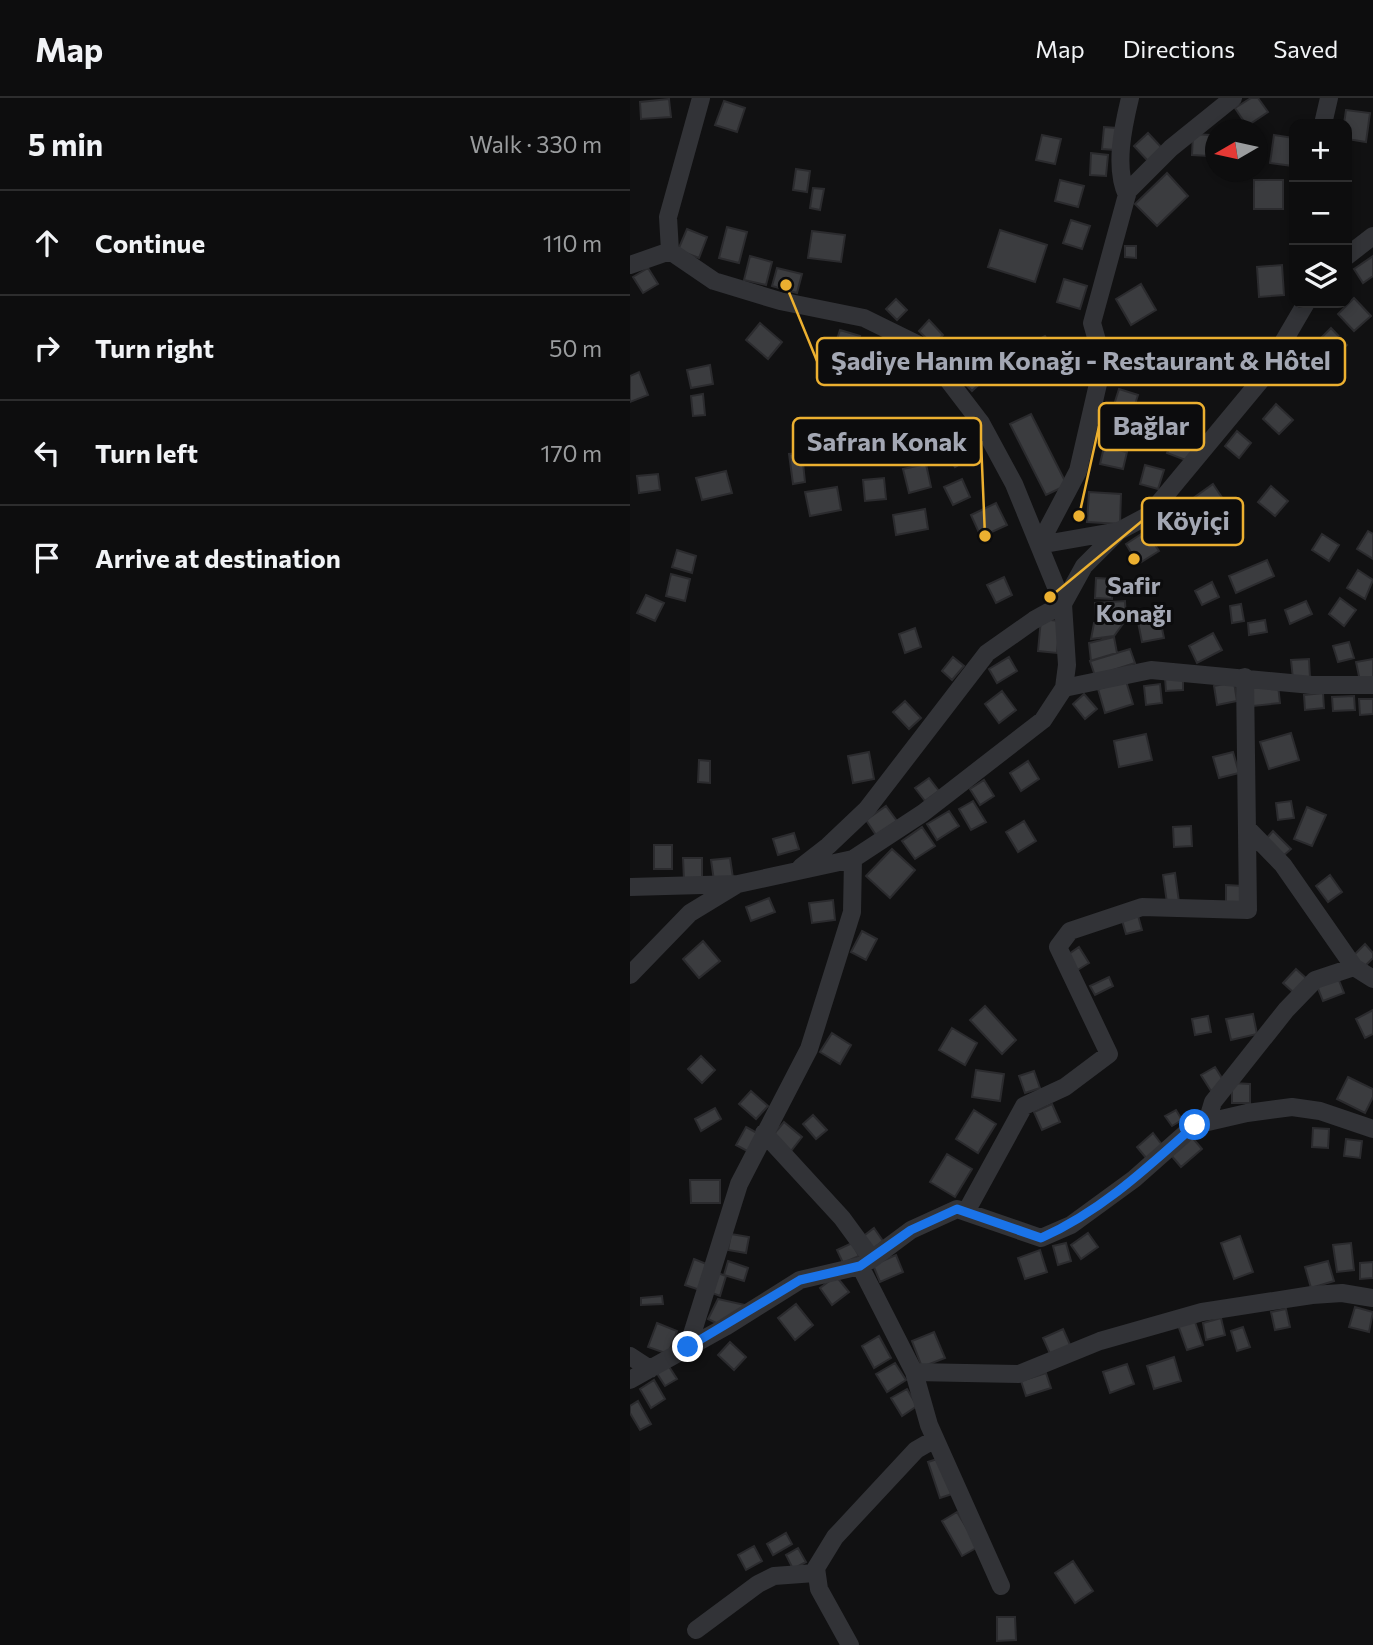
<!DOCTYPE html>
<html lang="en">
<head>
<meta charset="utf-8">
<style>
  body { margin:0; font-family:Commissioner,sans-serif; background:#1b1b1c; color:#f1f3f6 }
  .controls { position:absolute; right:21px; top:21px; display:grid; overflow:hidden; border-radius:14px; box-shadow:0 4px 10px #0003 }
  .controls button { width:63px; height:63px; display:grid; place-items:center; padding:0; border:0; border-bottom:2px solid #2d2d2e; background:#0d0d0e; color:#f1f3f6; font:35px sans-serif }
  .compass { position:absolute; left:575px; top:21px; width:63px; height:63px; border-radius:50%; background:#0d0d0e; box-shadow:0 4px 10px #0003; rotate:261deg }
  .stop { position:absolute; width:21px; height:21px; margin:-16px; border:5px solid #1a73e8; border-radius:50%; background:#fff }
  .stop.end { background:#1a73e8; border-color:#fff; box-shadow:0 2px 7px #0008 }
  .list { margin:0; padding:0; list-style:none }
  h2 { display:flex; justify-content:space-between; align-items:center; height:91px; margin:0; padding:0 28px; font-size:30px }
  h2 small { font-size:23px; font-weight:400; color:#9a9c9e }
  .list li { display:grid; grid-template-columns:46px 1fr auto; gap:21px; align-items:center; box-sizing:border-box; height:105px; padding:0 28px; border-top:2px solid #2d2d2e }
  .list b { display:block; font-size:26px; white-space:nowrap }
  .list em { font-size:23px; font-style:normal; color:#9a9c9e }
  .icon { flex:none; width:38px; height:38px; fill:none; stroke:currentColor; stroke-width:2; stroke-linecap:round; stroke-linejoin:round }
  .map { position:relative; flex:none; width:743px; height:1547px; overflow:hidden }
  header { display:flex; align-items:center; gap:42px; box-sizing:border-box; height:98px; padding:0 35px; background:#0d0d0e; border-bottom:2px solid #2d2d2e }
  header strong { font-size:33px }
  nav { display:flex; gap:38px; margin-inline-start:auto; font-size:24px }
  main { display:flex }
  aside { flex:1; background:#0d0d0e }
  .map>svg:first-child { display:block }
  .building { fill:#3b3c3f; stroke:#2b2b2e; stroke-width:2 }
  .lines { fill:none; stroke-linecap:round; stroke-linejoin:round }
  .minor { stroke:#323337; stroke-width:18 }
  .route { stroke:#1a73e8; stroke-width:9 }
  .poi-dot { fill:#ecb030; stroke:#0c0c0d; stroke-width:2.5 }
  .labels { text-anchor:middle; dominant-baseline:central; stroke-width:6; stroke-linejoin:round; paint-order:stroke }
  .poi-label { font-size:24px; font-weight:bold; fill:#a3a7b3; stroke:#0c0c0d }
  .leader { fill:none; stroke:#ecb030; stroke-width:2.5 }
  .callout-dot { fill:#ecb030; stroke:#0c0c0d; stroke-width:2.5 }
  .callout { fill:#0c0c0d; stroke:#ecb030; stroke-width:2.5 }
  .callout-label { font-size:26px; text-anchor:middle; font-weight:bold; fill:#a3a7b3 }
</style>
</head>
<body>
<header>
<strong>Map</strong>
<nav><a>Map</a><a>Directions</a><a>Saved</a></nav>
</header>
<main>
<aside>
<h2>5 min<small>Walk · 330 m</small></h2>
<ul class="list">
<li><svg class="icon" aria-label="ahead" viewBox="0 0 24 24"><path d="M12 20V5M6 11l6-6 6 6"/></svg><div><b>Continue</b></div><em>110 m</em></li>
<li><svg class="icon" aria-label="right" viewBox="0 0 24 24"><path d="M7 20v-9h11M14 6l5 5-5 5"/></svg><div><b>Turn right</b></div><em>50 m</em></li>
<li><svg class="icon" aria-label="left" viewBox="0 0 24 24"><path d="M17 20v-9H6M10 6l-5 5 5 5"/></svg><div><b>Turn left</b></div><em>170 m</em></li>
<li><svg class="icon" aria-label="arrive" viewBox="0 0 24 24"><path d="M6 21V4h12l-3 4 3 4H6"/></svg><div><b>Arrive at destination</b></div></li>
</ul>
</aside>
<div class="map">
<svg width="743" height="1547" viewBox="0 0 743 1547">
  <rect width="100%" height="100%" fill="#111112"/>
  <path class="building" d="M621 0H628L638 14 617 28 605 10Z
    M39 1 41 19 11 21 10 4Z
    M94 3 115 10 107 34 85 27Z
    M716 12 740 15 736 44 717 41V26H714Z
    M474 29 487 30 485 52 472 51Z
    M518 35 532 50 518 63 504 48Z
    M563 36 580 37 579 58 562 57Z
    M412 37 431 41 425 66 406 62Z
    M644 37 664 40 663 68 640 65Z
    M461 55 478 57 476 78 460 77Z
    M166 71 180 73 177 94 163 92Z
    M537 75 558 98 527 128 505 106Z
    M430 82 454 88 448 109 425 103Z
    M624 82H653V111H624Z
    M183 90 194 91 190 112 180 110Z
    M441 122 460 128 452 151 433 145Z
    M97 129 117 134 109 165 89 160Z
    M57 131 77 139 69 160 48 152Z
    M370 132 417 147 405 184 358 169Z
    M182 133 215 137 211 164 178 160Z
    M495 148H506V160L495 159Z
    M120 158 142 164 136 187 114 182Z
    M743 158V178L733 185 724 171Z
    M652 167 654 197 629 199 627 169Z
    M18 170 28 186 13 195 3 179Z
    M147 170 172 176 167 195 142 188Z
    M434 181 457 188 450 211 427 204Z
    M511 186 526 212 501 227 486 201Z
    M724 200 741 218 724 233 708 216Z
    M266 201 277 212 267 222 256 211Z
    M299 222 313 237 303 247 289 233Z
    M130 225 152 244 138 261 116 242Z
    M701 230 717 247 702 261 687 244Z
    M210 232 230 238 224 258 204 251Z
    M415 238 425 257 404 268 394 249Z
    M346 265 358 278 342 293 330 280Z
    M80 267 83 286 61 290 57 272Z
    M9 274 18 297 0 304V278Z
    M489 291 508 297 502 316 483 310Z
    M73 296 75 317 63 318 61 298Z
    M646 306 663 322 649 336 633 321Z
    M401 316 437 387 416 397 380 326Z
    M607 333 621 345 609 360 595 348Z
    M545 336 565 345 558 363 537 355Z
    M340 337 350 354 325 369 315 352Z
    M474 349 497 354 493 371 470 366Z
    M172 355 175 384 163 386 159 356Z
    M296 366 301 389 279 395 273 371Z
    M515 367 534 372 528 391 510 386Z
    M96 373 102 395 72 402 66 380Z
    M28 376 30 392 9 395 7 378Z
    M254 380 256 401 235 403 233 382Z
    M332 381 340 399 323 407 314 389Z
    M583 386 595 404 575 418 562 401Z
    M641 388 658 403 645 418 628 404Z
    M207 389 211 412 180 418 175 394Z
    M459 394 491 396 490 426 457 424Z
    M366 405 377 427 351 439 341 417Z
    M295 411 298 431 266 437 263 417Z
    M516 433 529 453 508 466 496 446Z
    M738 433 743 436V461L727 451Z
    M692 436 709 447 699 463 682 452Z
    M47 452 66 458 62 475 42 469Z
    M637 462 644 478 606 495 599 478Z
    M728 472 743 482 735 501 717 490Z
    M41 476 60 481 55 503 36 498Z
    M374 479 382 497 366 505 357 487Z
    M466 480 483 481 482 501 465 500Z
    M582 484 589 499 572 507 565 493Z
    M16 497 34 505 25 523 7 515Z
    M710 500 726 512 714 528 699 516Z
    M495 503 496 522 466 524 465 505Z
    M676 503 682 516 660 526 655 512Z
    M611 506 614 523 602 525 600 508Z
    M411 521 430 523 427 555 408 553Z
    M530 521 534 540 512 544 508 524Z
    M635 522 637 534 619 537 618 525Z
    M495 523 484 538 461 541 464 525Z
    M285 530 291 549 275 555 269 536Z
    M583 535 592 552 567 565 559 548Z
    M484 539 487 555 461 563 459 545Z
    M719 544 724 560 708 564 703 548Z
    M500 551 505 565 465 578 460 563Z
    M323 559 334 568 322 582 312 573Z
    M379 559 387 573 367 585 359 571Z
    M679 561 680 580 663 581 661 562Z
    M743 561V581L730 583 726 564Z
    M535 580H553V592L536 593Z
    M496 583 503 606 475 615 468 591Z
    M604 584 607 603 587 607 584 588Z
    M530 586 532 605 516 607 514 588Z
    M648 587 650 605 623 608 621 590Z
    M372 593 386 612 369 625 355 606Z
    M693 595 694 610 675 612 674 597Z
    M454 596 467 611 455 621 443 606Z
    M724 598 725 612 703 613 702 599Z
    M729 601H743V616L730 617Z
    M275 603 291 620 279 631 263 614Z
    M661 635 669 662 639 671 630 644Z
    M516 636 522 662 489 669 484 643Z
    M239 654 244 681 223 685 218 658Z
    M603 654 609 675 589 680 583 659Z
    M69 662 80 663V685L68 684Z
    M398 663 409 681 391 693 380 675Z
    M299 680 309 693 295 703 285 690Z
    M354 682 364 698 350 707 340 691Z
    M343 703 356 724 341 732 329 711Z
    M661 703 664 720 648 722 646 705Z
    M256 708 267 723 246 737 236 722Z
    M677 709 696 717 682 748 664 741Z
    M319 713 329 728 307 742 297 726Z
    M394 723 406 743 388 754 376 734Z
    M561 728 562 748 544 749 543 729Z
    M292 729 305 748 285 761 272 743Z
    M643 733 661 751 652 759 635 742Z
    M164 735 169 751 148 757 143 741Z
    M24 747H42V771H24Z
    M262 751 285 772 260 800 236 778Z
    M53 760H72V782H54Z
    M100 760 103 780 84 783 81 762Z
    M545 775 549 804 537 805 533 777Z
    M700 777 712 794 698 804 686 788Z
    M596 787 613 788V806H596Z
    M139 800 145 814 121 823 116 809Z
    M203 802 205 822 182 825 179 805Z
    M507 814 512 832 496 836 491 819Z
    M232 833 247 841 236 862 221 854Z
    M73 843 90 863 69 880 53 861Z
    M735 846 743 855V860L734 869 723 858Z
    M449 849 459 865 446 873 436 858Z
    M666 871 677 881 664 895 653 885Z
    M479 879 483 888 465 897 460 888Z
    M708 880 714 895 693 903 687 888Z
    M355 908 386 942 372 956 340 922Z
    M743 912V936L735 940 726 921Z
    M623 916 627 936 601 942 596 921Z
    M578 918 581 934 565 937 562 921Z
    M322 930 347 945 335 967 309 952Z
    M202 935 221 947 210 966 190 954Z
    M71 958 85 972 72 985 58 971Z
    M585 969 595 985 581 993 571 977Z
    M346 972 374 976 370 1003 342 999Z
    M404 973 410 990 395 995 389 978Z
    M718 979 743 991V999L735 1015 707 1001Z
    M602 985 620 986V1005H602Z
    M121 993 138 1008 126 1021 109 1006Z
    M422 1006 430 1024 412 1032 404 1014Z
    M85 1010 91 1021 71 1033 65 1021Z
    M344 1012 366 1026 348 1055 326 1041Z
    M546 1012 552 1022 542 1028 535 1018Z
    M183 1017 197 1032 186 1041 173 1026Z
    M154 1024 172 1039 161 1053 143 1037Z
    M116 1029 129 1036 119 1054 106 1047Z
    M683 1030 699 1031 698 1050 682 1049Z
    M523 1035 533 1048 517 1061 507 1049Z
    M561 1038 572 1051 551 1069 540 1056Z
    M716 1041 732 1043 730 1060 714 1058Z
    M317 1056 342 1071 325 1099 300 1084Z
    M60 1082H90V1105H61Z
    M244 1130 253 1143 241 1153 231 1140Z
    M458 1135 468 1149 451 1161 441 1147Z
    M101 1136 119 1139 116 1155 98 1152Z
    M610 1138 623 1174 604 1181 591 1145Z
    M222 1145 229 1158 213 1165 207 1152Z
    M436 1145 441 1163 428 1167 423 1148Z
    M721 1145 724 1172 707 1174 703 1147Z
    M410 1152 417 1174 395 1181 388 1160Z
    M266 1157 273 1174 250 1184 243 1167Z
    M64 1161 79 1167 70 1192 55 1187Z
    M98 1163 118 1170 114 1183 94 1177Z
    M698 1163 704 1183 681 1190 675 1169Z
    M743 1164V1180L730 1181V1165Z
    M88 1175 96 1178 90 1198 82 1195Z
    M206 1178 219 1194 202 1207 190 1190Z
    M32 1198 33 1206 11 1207V1200Z
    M88 1201 115 1207 90 1227 78 1221Z
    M166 1206 183 1227 165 1242 148 1220Z
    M725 1209 743 1214 739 1234 719 1229Z
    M656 1211 660 1229 645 1232 641 1214Z
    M591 1220 595 1237 576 1242 573 1225Z
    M564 1221 573 1247 557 1252 548 1227Z
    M27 1225 47 1233 38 1256 18 1249Z
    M613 1229 620 1249 607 1253 601 1233Z
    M433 1231 441 1249 421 1258 413 1240Z
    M304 1234 315 1260 292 1269 282 1243Z
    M249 1238 261 1260 244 1270 232 1248Z
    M100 1244 116 1259 104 1272 88 1257Z
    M544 1259 551 1283 524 1291 517 1268Z
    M265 1265 276 1282 257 1294 246 1276Z
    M497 1266 504 1286 480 1295 473 1274Z
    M38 1267 47 1281 35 1288 26 1274Z
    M416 1275 421 1290 396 1298 391 1283Z
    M24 1282 35 1301 21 1310 10 1291Z
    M277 1291 287 1308 272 1318 261 1300Z
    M8 1303 21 1326 10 1332 0 1315V1308Z
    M310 1360 322 1396 310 1400 298 1364Z
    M327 1414 348 1449 332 1458 312 1423Z
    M156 1435 162 1446 143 1457 137 1446Z
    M124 1448 132 1463 116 1472 108 1457Z
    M168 1450 176 1464 163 1471 156 1457Z
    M443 1463 463 1493 445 1505 425 1475Z
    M367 1519H385L386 1542 367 1543Z"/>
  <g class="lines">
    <path class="minor" d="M693 26 699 0
      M497 97C484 70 493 29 500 0
      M40 153 38 119 71 0
      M717 158 743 138
      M0 167 40 153
      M409 447 448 373 473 264 462 225 498 93 541 50 603 0
      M409 447 489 433 519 417 631 282 676 205
      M434 590 521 572 682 587H743
      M618 731 653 767 724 869 743 881
      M171 769 198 748 237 711 357 555 404 522 433 506 454 468 489 433
      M0 789 108 786 223 761 293 715 413 622 434 590 437 567 433 506 384 386 351 325 293 249 234 220 150 203 84 183 40 153
      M0 877 60 815 106 787
      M577 1024 583 1004 656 912 685 882 724 869
      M134 1035 212 1120 242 1161 230 1168 284 1274 299 1327 371 1488
      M337 1112 394 1008 435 989 479 956 428 849 440 833 512 809 618 812 615 579
      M242 1161 281 1132 327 1111 411 1140 441 1127 504 1081 565 1027 617 1015 662 1009 690 1013 743 1031
      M58 1249 109 1086 179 951 222 814 223 761
      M0 1258 20 1271
      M284 1274 389 1276 470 1243 572 1214 682 1197 712 1195 743 1200
      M0 1282 95 1229 170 1182 230 1168
      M66 1532 128 1486 144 1478 185 1475
      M220 1547 189 1491 186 1470 205 1439 286 1352 305 1341"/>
  </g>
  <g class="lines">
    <path class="route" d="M58 1249 170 1182 230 1168 281 1132 327 1111 411 1140C470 1114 517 1070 565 1027"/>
  </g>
  <circle class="poi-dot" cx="504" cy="461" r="7"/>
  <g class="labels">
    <g class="poi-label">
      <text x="504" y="486">Safir<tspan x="504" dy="28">Konağı</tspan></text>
    </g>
  </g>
  <path class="leader" d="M156 187L187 263M449 418L469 328M355 438L351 343M420 499L512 423"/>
  <g class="callout-dot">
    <circle cx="156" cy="187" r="7"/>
    <circle cx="449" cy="418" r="7"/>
    <circle cx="355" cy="438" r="7"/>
    <circle cx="420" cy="499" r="7"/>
  </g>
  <g class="callout">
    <rect x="187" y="240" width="528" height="47" rx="7"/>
    <rect x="469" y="305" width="105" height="47" rx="7"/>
    <rect x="163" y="320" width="188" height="47" rx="7"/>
    <rect x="512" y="400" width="101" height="47" rx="7"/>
  </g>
  <g class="callout-label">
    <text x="451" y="272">Şadiye Hanım Konağı - Restaurant &amp; Hôtel</text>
    <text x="521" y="337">Bağlar</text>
    <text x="257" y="353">Safran Konak</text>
    <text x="563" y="432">Köyiçi</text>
  </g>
</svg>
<div class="controls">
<button>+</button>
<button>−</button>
<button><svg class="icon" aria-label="layers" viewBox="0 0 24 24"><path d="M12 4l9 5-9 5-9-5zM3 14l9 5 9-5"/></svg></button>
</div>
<svg class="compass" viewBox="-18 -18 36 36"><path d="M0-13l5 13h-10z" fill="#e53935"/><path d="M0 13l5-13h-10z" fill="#9a9c9e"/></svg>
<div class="stop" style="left:565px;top:1027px"></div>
<div class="stop end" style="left:58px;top:1249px"></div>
</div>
</main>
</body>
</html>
